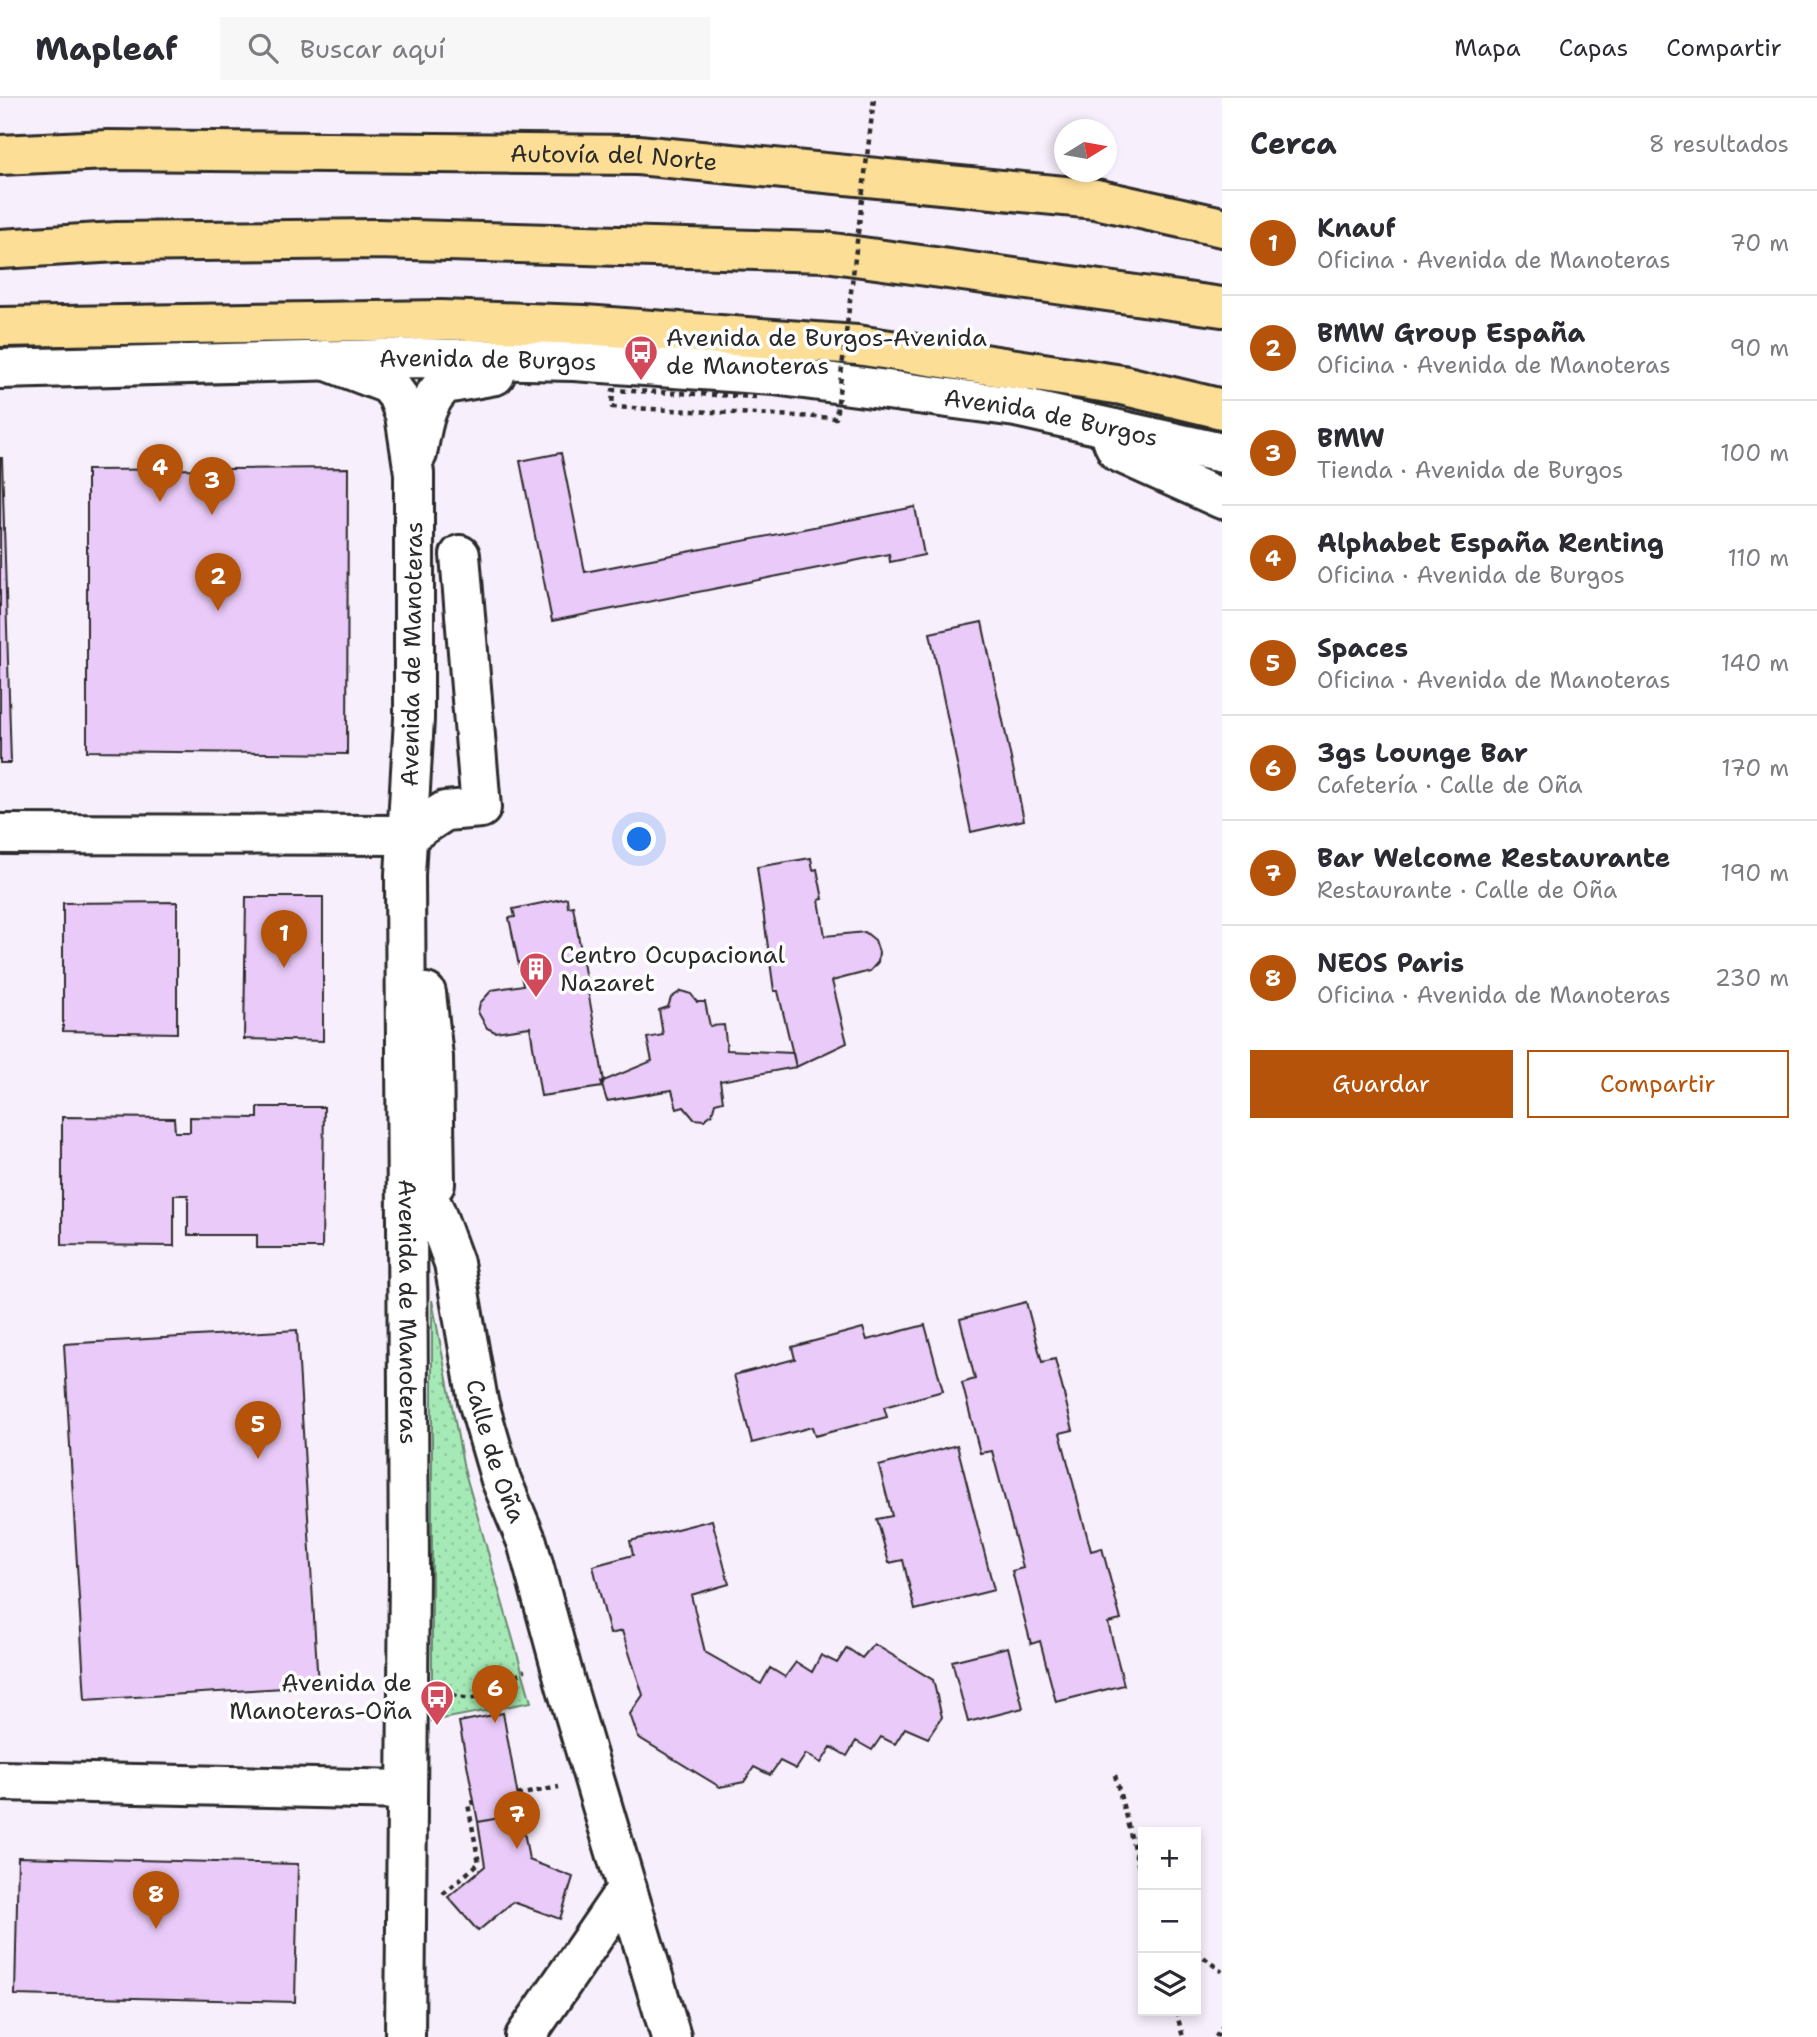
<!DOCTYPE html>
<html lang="es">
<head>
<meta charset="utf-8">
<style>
  body { margin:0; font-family:"Shantell Sans",sans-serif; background:#f7f7f7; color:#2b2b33 }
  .controls { position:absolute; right:21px; bottom:21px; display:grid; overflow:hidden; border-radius:0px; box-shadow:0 4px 10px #0003 }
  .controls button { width:63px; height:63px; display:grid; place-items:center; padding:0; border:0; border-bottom:2px solid #e1e1e2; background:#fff; color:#2b2b33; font:35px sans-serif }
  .compass { position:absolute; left:1054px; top:21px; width:63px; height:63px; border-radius:50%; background:#fff; box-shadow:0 4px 10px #0003; rotate:79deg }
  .you { position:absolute; left:640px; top:742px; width:24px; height:24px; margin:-18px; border:5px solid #fff; border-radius:50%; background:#1a73e8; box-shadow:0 0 0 10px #1a73e833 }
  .badge { display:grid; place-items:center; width:46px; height:46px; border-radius:50%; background:#b45309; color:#fff; font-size:23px; font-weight:700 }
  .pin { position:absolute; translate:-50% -58px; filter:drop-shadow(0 2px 4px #0008) }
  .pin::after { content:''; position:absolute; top:37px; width:24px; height:21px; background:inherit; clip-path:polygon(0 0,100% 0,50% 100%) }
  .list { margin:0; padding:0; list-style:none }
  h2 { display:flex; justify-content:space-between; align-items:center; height:91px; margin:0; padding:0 28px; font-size:30px }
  h2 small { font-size:23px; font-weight:400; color:#7c7c81 }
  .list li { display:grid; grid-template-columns:46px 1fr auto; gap:21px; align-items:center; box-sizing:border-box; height:105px; padding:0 28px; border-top:2px solid #e1e1e2 }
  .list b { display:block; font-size:26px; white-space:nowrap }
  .list p { margin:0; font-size:23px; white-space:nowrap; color:#7c7c81 }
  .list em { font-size:23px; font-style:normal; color:#7c7c81 }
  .actions { display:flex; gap:14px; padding:21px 28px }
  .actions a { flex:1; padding:16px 0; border:2px solid #b45309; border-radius:0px; text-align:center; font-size:24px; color:#b45309 }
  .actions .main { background:#b45309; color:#fff }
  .icon { flex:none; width:38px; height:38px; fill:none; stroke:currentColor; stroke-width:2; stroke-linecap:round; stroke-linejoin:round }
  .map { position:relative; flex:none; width:1222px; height:1939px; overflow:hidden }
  header { display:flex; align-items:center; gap:42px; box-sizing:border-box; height:98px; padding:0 35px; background:#fff; border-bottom:2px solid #e1e1e2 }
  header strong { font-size:33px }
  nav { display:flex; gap:38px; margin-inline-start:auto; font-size:24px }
  .search { width:490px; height:63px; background:#f7f7f7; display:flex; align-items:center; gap:18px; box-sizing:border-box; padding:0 24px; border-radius:0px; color:#7c7c81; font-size:26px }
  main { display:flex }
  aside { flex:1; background:#fff }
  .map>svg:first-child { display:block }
  .grass { fill:url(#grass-dots); stroke:#688a70; stroke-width:2 }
  .building { fill:#e9caf8; stroke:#2b2b2b; stroke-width:2 }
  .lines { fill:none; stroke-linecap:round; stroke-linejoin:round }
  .minor-casing { stroke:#2b2b2b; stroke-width:44 }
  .highway-casing { stroke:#2b2b2b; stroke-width:44 }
  .path { stroke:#2b2b2b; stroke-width:4.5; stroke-dasharray:5 5; stroke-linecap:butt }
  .minor { stroke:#fff; stroke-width:38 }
  .highway { stroke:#fdde96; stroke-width:38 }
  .path-bridge { stroke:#2b2b2b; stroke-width:4.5; stroke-dasharray:5 5; stroke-linecap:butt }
  .labels { text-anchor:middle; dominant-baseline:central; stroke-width:7; stroke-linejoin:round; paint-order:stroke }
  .street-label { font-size:24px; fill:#2b2b2b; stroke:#fff }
  .poi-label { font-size:24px; fill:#2b2b2b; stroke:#fff; text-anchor:start }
</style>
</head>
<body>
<header>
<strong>Mapleaf</strong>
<div class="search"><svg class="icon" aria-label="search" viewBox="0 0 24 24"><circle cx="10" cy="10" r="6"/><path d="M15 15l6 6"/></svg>Buscar aquí</div>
<nav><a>Mapa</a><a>Capas</a><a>Compartir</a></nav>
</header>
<main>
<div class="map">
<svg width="1222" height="1939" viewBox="0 0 1222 1939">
  <defs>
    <pattern id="grass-dots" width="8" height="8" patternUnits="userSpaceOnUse" patternTransform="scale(1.75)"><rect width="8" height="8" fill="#a5eab6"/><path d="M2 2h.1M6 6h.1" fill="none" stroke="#8ec99d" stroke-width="1.8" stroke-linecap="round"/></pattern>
  </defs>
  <rect width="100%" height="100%" fill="#f8effd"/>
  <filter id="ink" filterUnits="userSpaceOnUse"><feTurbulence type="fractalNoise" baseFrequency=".0143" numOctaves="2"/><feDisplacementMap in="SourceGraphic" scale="14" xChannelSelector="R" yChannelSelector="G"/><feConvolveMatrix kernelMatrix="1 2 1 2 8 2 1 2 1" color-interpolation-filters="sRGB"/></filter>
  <g filter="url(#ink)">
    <path class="grass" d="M432 1202 464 1371 531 1604 432 1623Z"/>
    <path class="building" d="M561 355 585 474 915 409 924 457 890 464 889 456 552 523 520 363Z
      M0 360H2L11 665H0Z
      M348 370 347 656 87 653V372Z
      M982 524 1024 722 971 734 930 535Z
      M811 760 813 772 817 771 823 801 819 802 825 838 865 834 875 842 879 854 878 864 870 873 832 883 847 945 796 969 778 893H774L757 769Z
      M246 799H323V943L244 941Z
      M567 800 568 809 573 808 604 983 602 989 541 998 530 929 495 934 487 930 478 914 480 905 492 892 523 887 509 820 515 819 513 811Z
      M177 804V935L63 933V805Z
      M681 893 691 896 697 904H705L710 928 724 927 727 952 793 955 796 969 720 983 723 1003 715 1005 712 1016 704 1022 694 1021 684 1009 677 1011 672 992 607 1003 601 984 652 963 647 940 663 937 659 912 668 909 671 900Z
      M258 1009H324L322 1150H257V1137H188V1097H174V1148L62 1147V1019L174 1020 175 1034H190V1019L258 1020Z
      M1026 1204 1042 1264 1055 1261 1073 1332 1060 1335 1091 1453 1102 1450 1121 1522 1108 1525 1124 1587 1056 1604 1040 1543 1031 1546 1012 1473 1023 1470 992 1353 980 1355 962 1285 975 1281 960 1221Z
      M925 1227 943 1293 884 1309 887 1319 815 1338 812 1329 752 1345 734 1277 795 1261 792 1249 863 1230 867 1242Z
      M297 1232 318 1588 85 1602 64 1246Z
      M957 1347 994 1492 915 1512 903 1462 889 1465 877 1421 892 1418 879 1368Z
      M712 1422 729 1486 691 1497 705 1554 761 1586 770 1570 785 1579 796 1564 812 1574 821 1557 837 1565 847 1550 862 1560 874 1546 933 1582 942 1619 928 1640 905 1630 895 1646 881 1639 872 1652 856 1643 847 1658 831 1649 821 1665 806 1656 796 1671 780 1663 770 1677 754 1669 744 1684 720 1689 638 1639 630 1616 643 1597 622 1533 610 1536 593 1468 633 1457 630 1443Z
      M1008 1549 1023 1610 968 1624 952 1563Z
      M503 1615 521 1716 478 1724 459 1624Z
      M521 1716 529 1762 573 1779 560 1821 513 1804 478 1833 448 1799 485 1768 478 1724Z
      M18 1759 298 1766 295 1904 15 1897Z"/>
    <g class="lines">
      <g class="minor-casing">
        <g id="minor">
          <path id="s1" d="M325 262 388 286 397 297 405 317 414 375V621L405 777 409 1473 405 1939"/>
          <path id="s2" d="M0 271 422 260 574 263 774 277 1016 309 1222 355"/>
          <path d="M1114 331 1113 344 1118 354 1222 401"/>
          <path d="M417 356C422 330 424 304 445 286L495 277"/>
          <path d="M0 736 408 737"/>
          <path d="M408 737 445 713 481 710 460 457"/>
          <path d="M426 895 433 959 435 1086"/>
          <path id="s3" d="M417 1055 419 1081 435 1113 454 1165 478 1303 501 1382 527 1444 566 1587 671 1939"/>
          <path d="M0 1683 407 1692"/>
          <path d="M525 1939 627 1790"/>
        </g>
      </g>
      <g class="highway-casing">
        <g id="highway">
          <path id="s4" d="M0 57 108 52 638 57 1096 101 1222 129"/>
          <path d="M0 151 117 144 377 141 826 154 1222 209"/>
          <path d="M0 229 441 222 584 227 857 247 1122 287 1222 311"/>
        </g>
      </g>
      <path class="path" d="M443 1592C478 1612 496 1592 525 1572
        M1115 1677 1143 1785
        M517 1697 559 1689
        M443 1796 479 1765 468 1706 474 1704
        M1196 1853 1222 1874
        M1176 1913 1183 1939
        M1216 1939 1222 1929"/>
      <use href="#minor" class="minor"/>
      <use href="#highway" class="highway"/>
      <path class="path-bridge" d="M756 299 613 292 612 309 836 320 874 0"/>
    </g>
  </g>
  <defs>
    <g id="bus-pin" transform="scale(1.75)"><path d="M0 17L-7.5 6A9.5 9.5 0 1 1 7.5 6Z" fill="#d1495b" stroke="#fff"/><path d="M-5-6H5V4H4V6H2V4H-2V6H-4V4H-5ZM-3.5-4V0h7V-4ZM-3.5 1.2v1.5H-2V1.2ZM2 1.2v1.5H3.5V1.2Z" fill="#fff"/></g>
    <g id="building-pin" transform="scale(1.75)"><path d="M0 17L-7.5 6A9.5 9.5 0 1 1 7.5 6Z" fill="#d1495b" stroke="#fff"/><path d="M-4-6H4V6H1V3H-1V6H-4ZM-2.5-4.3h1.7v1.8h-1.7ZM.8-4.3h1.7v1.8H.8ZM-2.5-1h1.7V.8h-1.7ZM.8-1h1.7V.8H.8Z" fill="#fff"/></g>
  </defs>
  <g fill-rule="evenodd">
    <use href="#bus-pin" x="641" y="254"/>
    <use href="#building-pin" x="536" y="871"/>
    <use href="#bus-pin" x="437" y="1599"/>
  </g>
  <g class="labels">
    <g class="street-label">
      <text stroke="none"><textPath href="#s4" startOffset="614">Autovía del Norte</textPath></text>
      <text stroke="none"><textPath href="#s2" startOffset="488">Avenida de Burgos</textPath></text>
      <text stroke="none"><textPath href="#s2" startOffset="1055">Avenida de Burgos</textPath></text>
      <text transform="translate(412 556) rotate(-89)">Avenida de Manoteras</text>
      <text stroke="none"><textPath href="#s1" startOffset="1001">Avenida de Manoteras</textPath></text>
      <text stroke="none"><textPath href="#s3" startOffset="310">Calle de Oña</textPath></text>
    </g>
    <g class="poi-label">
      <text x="666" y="240">Avenida de Burgos-Avenida<tspan x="666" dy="28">de Manoteras</tspan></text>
      <text x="560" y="857">Centro Ocupacional<tspan x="560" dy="28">Nazaret</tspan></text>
      <text x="412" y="1585" text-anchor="end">Avenida de<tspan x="412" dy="28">Manoteras-Oña</tspan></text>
    </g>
  </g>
</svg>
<div class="controls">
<button>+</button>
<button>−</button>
<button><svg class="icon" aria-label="layers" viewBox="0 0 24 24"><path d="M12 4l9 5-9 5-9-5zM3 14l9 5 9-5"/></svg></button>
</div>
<svg class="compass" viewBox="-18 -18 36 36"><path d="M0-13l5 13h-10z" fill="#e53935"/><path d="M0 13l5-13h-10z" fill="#7c7c81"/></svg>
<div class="you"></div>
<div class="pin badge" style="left:284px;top:870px">1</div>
<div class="pin badge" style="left:218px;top:513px">2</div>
<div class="pin badge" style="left:212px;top:417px">3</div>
<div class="pin badge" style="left:160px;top:404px">4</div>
<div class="pin badge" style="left:258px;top:1361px">5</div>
<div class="pin badge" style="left:495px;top:1625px">6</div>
<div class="pin badge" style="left:517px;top:1751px">7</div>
<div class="pin badge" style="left:156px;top:1831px">8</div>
</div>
<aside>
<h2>Cerca<small>8 resultados</small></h2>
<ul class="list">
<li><span class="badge">1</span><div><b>Knauf</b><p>Oficina · Avenida de Manoteras</p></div><em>70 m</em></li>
<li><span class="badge">2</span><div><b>BMW Group España</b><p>Oficina · Avenida de Manoteras</p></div><em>90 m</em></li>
<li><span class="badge">3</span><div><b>BMW</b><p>Tienda · Avenida de Burgos</p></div><em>100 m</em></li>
<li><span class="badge">4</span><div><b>Alphabet España Renting</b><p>Oficina · Avenida de Burgos</p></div><em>110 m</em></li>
<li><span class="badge">5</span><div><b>Spaces</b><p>Oficina · Avenida de Manoteras</p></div><em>140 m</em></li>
<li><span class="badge">6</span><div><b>3gs Lounge Bar</b><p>Cafetería · Calle de Oña</p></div><em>170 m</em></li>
<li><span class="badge">7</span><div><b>Bar Welcome Restaurante</b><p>Restaurante · Calle de Oña</p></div><em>190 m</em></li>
<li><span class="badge">8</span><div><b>NEOS Paris</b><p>Oficina · Avenida de Manoteras</p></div><em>230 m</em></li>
</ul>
<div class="actions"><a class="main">Guardar</a><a>Compartir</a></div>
</aside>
</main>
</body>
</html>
